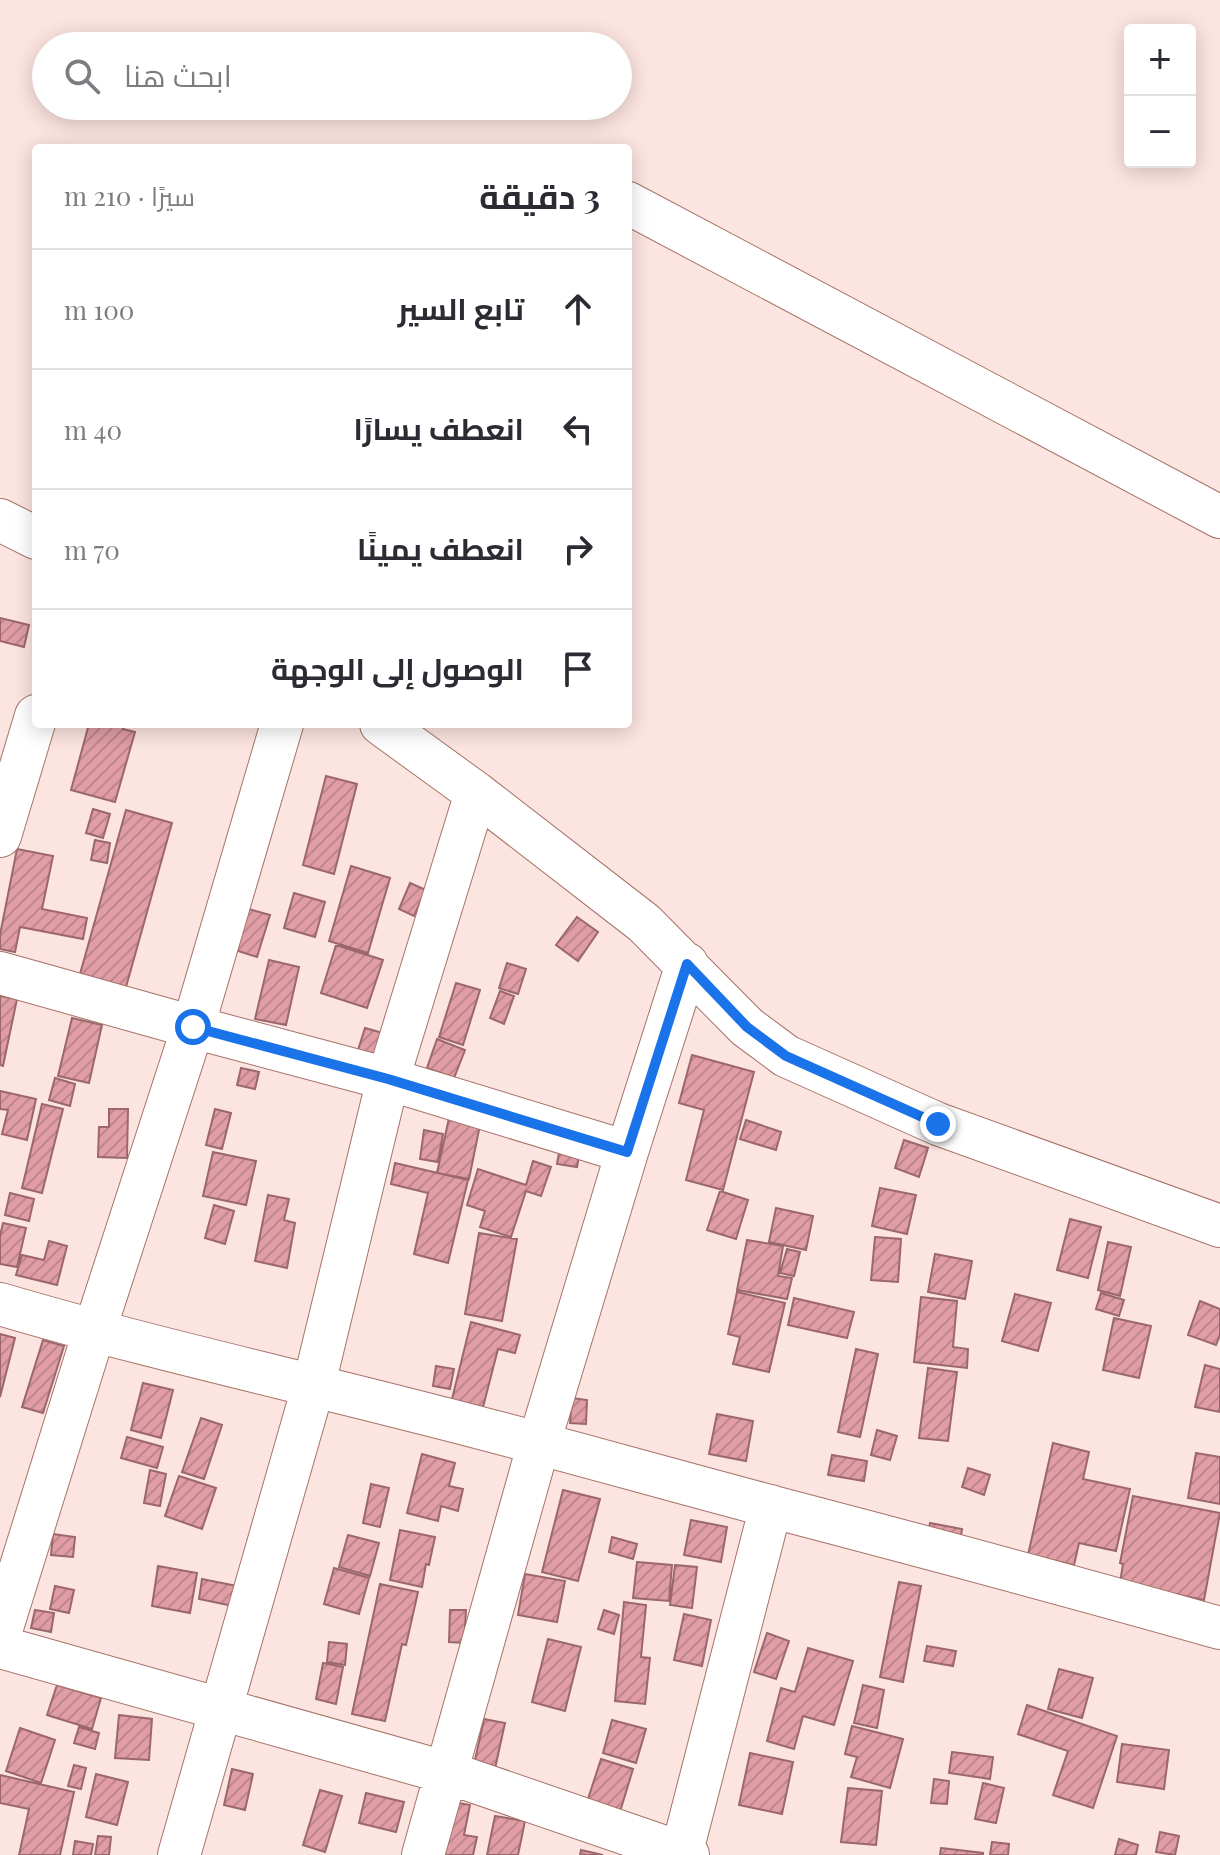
<!DOCTYPE html>
<html lang="ar">
<head>
<meta charset="utf-8">
<style>
  body { margin:0; font-family:"Playfair Display",Cairo,serif; background:#f2f2f3; color:#2b2b33; direction:rtl }
  .controls { position:absolute; right:24px; top:24px; display:grid; overflow:hidden; border-radius:8px; box-shadow:0 4px 20px #0003 }
  .controls button { width:72px; height:72px; display:grid; place-items:center; padding:0; border:0; border-bottom:2px solid #e1e1e2; background:#fff; color:#2b2b33; font:40px sans-serif }
  .stop { position:absolute; width:24px; height:24px; margin:-18px; border:6px solid #1a73e8; border-radius:50%; background:#fff }
  .stop.end { background:#1a73e8; border-color:#fff; box-shadow:0 2px 8px #0008 }
  .list { margin:0; padding:0; list-style:none }
  h2 { display:flex; justify-content:space-between; align-items:center; height:104px; margin:0; padding:0 32px; font-size:34px }
  h2 small { font-size:26px; font-weight:400; color:#7c7c81 }
  .list li { display:grid; grid-template-columns:52px 1fr auto; gap:24px; align-items:center; box-sizing:border-box; height:120px; padding:0 32px; border-top:2px solid #e1e1e2 }
  .list b { display:block; font-size:30px; white-space:nowrap }
  .list em { font-size:26px; font-style:normal; color:#7c7c81 }
  .icon { flex:none; width:44px; height:44px; fill:none; stroke:currentColor; stroke-width:2; stroke-linecap:round; stroke-linejoin:round }
  .map { position:relative; flex:none; width:1220px; height:1855px; overflow:hidden; direction:ltr }
  .search { position:absolute; background:#fff; box-shadow:0 4px 20px #0003; left:32px; top:32px; width:600px; height:88px; display:flex; align-items:center; gap:20px; box-sizing:border-box; padding:0 28px; border-radius:44px; color:#7c7c81; font-size:30px }
  .panel { position:absolute; background:#fff; box-shadow:0 4px 20px #0003; left:32px; top:144px; width:600px; height:584px; border-radius:8px; direction:rtl }
  .map>svg:first-child { display:block }
  .building { fill:url(#building-hatch); stroke:#9b676d; stroke-width:2 }
  .lines { fill:none; stroke-linecap:round; stroke-linejoin:round }
  .minor-casing { stroke:#a67368; stroke-width:44 }
  .minor { stroke:#fff; stroke-width:42 }
  .route { stroke:#1a73e8; stroke-width:10 }
</style>
</head>
<body>
<div class="map">
<svg width="1220" height="1855" viewBox="0 0 1220 1855">
  <defs>
    <pattern id="building-hatch" width="6" height="6" patternUnits="userSpaceOnUse" patternTransform="scale(2)"><rect width="6" height="6" fill="#e09da5"/><path d="M-1 1l2-2M0 6l6-6M5 7l2-2" fill="none" stroke="#bf868c"/></pattern>
  </defs>
  <rect width="100%" height="100%" fill="#fce4e0"/>
  <path class="building" d="M0 618 29 625 24 647 0 641Z
    M89 724H124L123 729 135 732 115 802 71 790Z
    M326 776 357 784 334 874 303 865Z
    M93 809 110 814 103 838 86 833Z
    M126 810 172 823 126 987 80 974Z
    M95 840 110 843 107 863 91 860Z
    M17 849 53 856 42 909 87 918 83 939 20 927 15 952 0 949V935Z
    M351 866 390 878 368 953 329 941Z
    M410 883 426 890 414 916 399 909Z
    M294 893 325 902 315 937 284 928Z
    M238 906 270 915 257 957 226 947Z
    M577 917 598 932 578 961 556 945Z
    M336 945 383 960 367 1008 321 993Z
    M269 960 299 967 286 1025 255 1019Z
    M507 963 526 969 518 994 499 988Z
    M456 983 480 990 463 1045 439 1037Z
    M500 991 514 996 504 1024 490 1018Z
    M0 996 17 999 3 1066 0 1065Z
    M72 1018 102 1025 89 1083 58 1076Z
    M365 1028 383 1033 376 1056 358 1050Z
    M437 1039 465 1050 454 1078 427 1068Z
    M692 1055 754 1072 723 1190 686 1180 704 1110 679 1103Z
    M241 1068 259 1072 255 1089 237 1085Z
    M55 1078 75 1084 70 1106 49 1100Z
    M0 1091 36 1099 27 1140 2 1134 8 1110 0 1109Z
    M42 1104 63 1109 42 1193 22 1188Z
    M109 1109H128L127 1158 98 1157 99 1127H109Z
    M215 1109 231 1113 222 1149 206 1145Z
    M449 1118 480 1125 469 1179 437 1173Z
    M746 1120 781 1132 776 1150 740 1139Z
    M424 1130 443 1134 438 1162 420 1159Z
    M904 1140 928 1148 919 1177 895 1168Z
    M560 1147 580 1150 577 1167 557 1164Z
    M213 1152 256 1161 246 1205 203 1196Z
    M533 1161 551 1167 541 1196 526 1191 511 1237 480 1227 485 1211 467 1205 478 1169 526 1185Z
    M395 1163 468 1180 448 1263 414 1254 428 1193 391 1184Z
    M880 1188 916 1195 907 1234 872 1226Z
    M720 1191 748 1200 736 1239 707 1230Z
    M10 1193 34 1199 29 1221 5 1215Z
    M268 1195 289 1199 284 1220 295 1223 287 1268 255 1261Z
    M214 1205 234 1211 225 1244 205 1238Z
    M776 1208 813 1216 806 1250 769 1242Z
    M1070 1219 1101 1227 1088 1278 1057 1270Z
    M3 1223 26 1228 17 1267 0 1264V1236Z
    M479 1233 517 1239 502 1321 465 1314Z
    M875 1237 901 1239 898 1282 871 1280Z
    M747 1240 783 1246 778 1276 792 1278 787 1299 737 1290Z
    M49 1241 67 1246 57 1285 16 1275 22 1255 44 1260Z
    M1108 1242 1131 1247 1120 1296 1098 1290Z
    M787 1249 800 1252 794 1276 780 1273Z
    M935 1254 972 1261 965 1299 928 1292Z
    M737 1292 785 1303 769 1372 733 1364 740 1337 728 1334Z
    M1101 1293 1124 1300 1119 1316 1096 1309Z
    M1015 1294 1051 1303 1038 1351 1002 1341Z
    M921 1297 957 1301 953 1347 968 1349 967 1368 914 1362Z
    M794 1298 854 1312 847 1338 788 1325Z
    M1200 1301 1220 1309V1335L1216 1345 1188 1335Z
    M1114 1318 1151 1326 1139 1378 1103 1370Z
    M471 1322 520 1335 515 1353 498 1349 482 1411 451 1403Z
    M0 1334 15 1338 0 1397Z
    M43 1340 64 1346 43 1413 22 1407Z
    M856 1349 878 1354 860 1437 838 1432Z
    M1205 1365 1220 1369V1412L1195 1407Z
    M436 1366 454 1369 450 1389 433 1386Z
    M928 1368 957 1372 948 1441 919 1438Z
    M143 1383 173 1390 161 1438 131 1430Z
    M572 1398 587 1400 586 1424 570 1423Z
    M717 1414 753 1421 746 1461 709 1454Z
    M201 1418 222 1425 204 1479 182 1472Z
    M877 1430 897 1436 890 1460 871 1455Z
    M127 1437 163 1447 157 1468 121 1458Z
    M1053 1443 1089 1452 1083 1479 1130 1489 1116 1551 1079 1543 1074 1565 1028 1555Z
    M1196 1453 1220 1457V1504L1188 1498Z
    M422 1454 455 1463 449 1486 463 1489 458 1511 441 1506 438 1521 407 1513Z
    M832 1455 867 1461 864 1481 828 1475Z
    M968 1468 990 1475 984 1495 962 1487Z
    M150 1470 166 1474 160 1506 144 1503Z
    M179 1476 216 1488 202 1529 165 1516Z
    M371 1484 389 1488 380 1527 363 1523Z
    M563 1490 600 1499 578 1581 542 1572Z
    M1133 1496 1220 1513 1204 1600 1120 1583 1123 1564 1120 1563Z
    M691 1520 727 1527 721 1562 684 1555Z
    M930 1523 962 1529 959 1550 926 1543Z
    M400 1530 435 1537 429 1565 426 1564 422 1587 390 1580Z
    M53 1534 75 1537 73 1557 51 1555Z
    M348 1535 379 1543 370 1576 339 1567Z
    M612 1537 637 1544 633 1559 609 1552Z
    M637 1562 672 1565 669 1601 633 1598Z
    M675 1565 697 1567 692 1608 670 1605Z
    M158 1566 197 1573 190 1613 152 1606Z
    M334 1568 369 1578 359 1614 324 1604Z
    M525 1574 565 1581 557 1622 518 1615Z
    M202 1579 242 1587 238 1607 199 1599Z
    M899 1582 921 1586 903 1682 880 1677Z
    M380 1584 418 1592 406 1645 402 1644 385 1721 352 1714Z
    M55 1586 74 1590 69 1613 50 1609Z
    M624 1602 646 1605 641 1657 650 1658 645 1704 615 1701Z
    M35 1610 54 1613 51 1632 31 1628Z
    M450 1610H466L464 1643 449 1642Z
    M604 1610 619 1615 614 1634 598 1629Z
    M684 1614 711 1620 702 1666 674 1660Z
    M767 1633 789 1641 776 1679 754 1672Z
    M548 1639 581 1647 565 1711 532 1702Z
    M329 1642 347 1644 345 1665 327 1662Z
    M927 1646 956 1651 953 1666 924 1661Z
    M808 1648 853 1661 834 1725 803 1716 794 1749 767 1741 781 1688 795 1692Z
    M323 1663 343 1667 336 1704 316 1699Z
    M1059 1669 1093 1678 1082 1718 1048 1709Z
    M57 1685 101 1698 92 1729 47 1715Z
    M863 1685 884 1690 877 1728 854 1723Z
    M1027 1705 1117 1736 1093 1808 1053 1795 1068 1751 1018 1734Z
    M119 1715 152 1719 149 1760 115 1758Z
    M484 1719 505 1723 494 1773 473 1769Z
    M612 1720 646 1729 636 1763 603 1753Z
    M852 1726 903 1739 890 1788 851 1777 857 1757 845 1754Z
    M79 1727 99 1733 95 1749 74 1743Z
    M20 1728 55 1740 41 1783 6 1771Z
    M1122 1744 1169 1750 1164 1789 1117 1782Z
    M952 1752 993 1757 990 1779 949 1773Z
    M750 1753 793 1762 782 1814 739 1805Z
    M601 1759 633 1769 619 1815 586 1805Z
    M74 1765 86 1768 81 1789 68 1786Z
    M232 1769 253 1774 245 1810 224 1805Z
    M96 1774 128 1782 117 1825 86 1817Z
    M0 1775 74 1792 60 1855H19L29 1809 0 1803Z
    M934 1779 949 1781 947 1804 931 1803Z
    M983 1783 1004 1788 996 1823 975 1819Z
    M848 1788 882 1791 876 1845 841 1842Z
    M320 1790 342 1796 325 1852 303 1845Z
    M366 1793 404 1802 396 1832 359 1823Z
    M448 1801 470 1805 464 1835 477 1837 473 1855H437Z
    M495 1816 525 1821 518 1855H487Z
    M1160 1832 1179 1836 1175 1855 1156 1852Z
    M98 1836 111 1837 109 1855H95Z
    M1119 1839 1138 1845 1136 1855H1115Z
    M75 1841 93 1844 91 1855H73Z
    M992 1842 1009 1844 1008 1855H990Z
    M941 1848 983 1853V1855H940Z
    M581 1850 603 1855H580Z"/>
  <g class="lines">
    <g class="minor-casing">
      <path id="minor" d="M628 203 1220 517
        M0 520 36 538
        M381 724 476 793 644 923 747 1027 786 1056 938 1124 1220 1226
        M0 836 36 716
        M0 973 193 1027 388 1079 627 1152
        M0 1304C142 1346 287 1378 430 1415 545 1444 659 1477 773 1507 922 1546 1071 1586 1220 1628
        M0 1634 94 1332 193 1027 282 724
        M0 1647 455 1775 688 1855
        M179 1855 314 1384 388 1079 476 793
        M423 1855 539 1443 627 1152 687 964
        M681 1855 771 1506"/>
    </g>
    <use href="#minor" class="minor"/>
  </g>
  <g class="lines">
    <path class="route" d="M193 1027 388 1079 627 1152 687 964 747 1027 786 1056 938 1124"/>
  </g>
</svg>
<div class="controls">
<button>+</button>
<button>−</button>
</div>
<div class="stop" style="left:193px;top:1027px"></div>
<div class="stop end" style="left:938px;top:1124px"></div>
<div class="search"><svg class="icon" aria-label="search" viewBox="0 0 24 24"><circle cx="10" cy="10" r="6"/><path d="M15 15l6 6"/></svg>ابحث هنا</div>
<section class="panel">
<h2>3 دقيقة<small>سيرًا · 210 m</small></h2>
<ul class="list">
<li><svg class="icon" aria-label="ahead" viewBox="0 0 24 24"><path d="M12 20V5M6 11l6-6 6 6"/></svg><div><b>تابع السير</b></div><em>100 m</em></li>
<li><svg class="icon" aria-label="left" viewBox="0 0 24 24"><path d="M17 20v-9H6M10 6l-5 5 5 5"/></svg><div><b>انعطف يسارًا</b></div><em>40 m</em></li>
<li><svg class="icon" aria-label="right" viewBox="0 0 24 24"><path d="M7 20v-9h11M14 6l5 5-5 5"/></svg><div><b>انعطف يمينًا</b></div><em>70 m</em></li>
<li><svg class="icon" aria-label="arrive" viewBox="0 0 24 24"><path d="M6 21V4h12l-3 4 3 4H6"/></svg><div><b>الوصول إلى الوجهة</b></div></li>
</ul>
</section>
</div>
</body>
</html>
